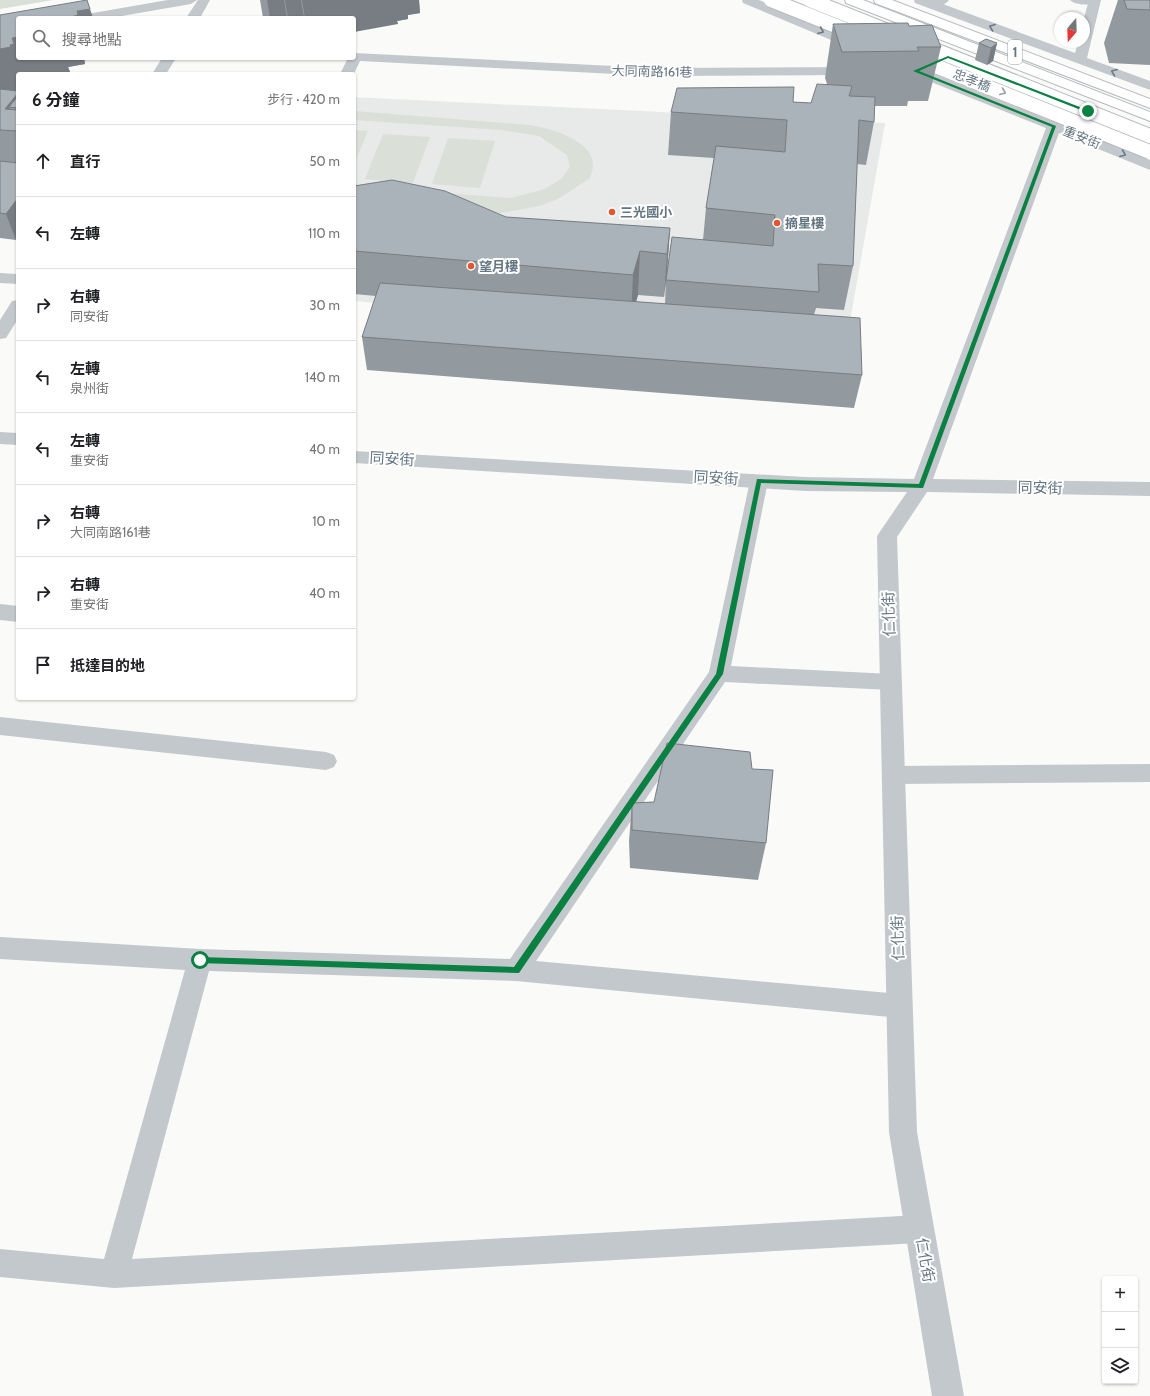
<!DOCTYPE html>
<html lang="zh-TW">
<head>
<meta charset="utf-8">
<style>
  body { margin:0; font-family:Cabin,"Noto Sans TC",sans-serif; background:#f2f2f2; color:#202124 }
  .controls { position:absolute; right:12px; bottom:12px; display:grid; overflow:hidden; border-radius:4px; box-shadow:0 1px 3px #0004 }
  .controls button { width:36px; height:36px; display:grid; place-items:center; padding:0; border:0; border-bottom:1px solid #e0e0e0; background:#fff; color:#202124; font:20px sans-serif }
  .compass { position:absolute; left:1054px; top:12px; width:36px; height:36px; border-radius:50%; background:#fff; box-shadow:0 1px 3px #0004; rotate:199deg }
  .stop { position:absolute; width:12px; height:12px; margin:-9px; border:3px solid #0b8043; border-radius:50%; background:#fff }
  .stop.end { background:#0b8043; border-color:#fff; box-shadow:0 1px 4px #0008 }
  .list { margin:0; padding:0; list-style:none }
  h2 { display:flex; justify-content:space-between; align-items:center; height:52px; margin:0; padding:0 16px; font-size:17px }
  h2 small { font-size:13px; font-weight:400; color:#757577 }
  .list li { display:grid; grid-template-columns:26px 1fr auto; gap:12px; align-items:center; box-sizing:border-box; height:72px; padding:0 16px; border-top:1px solid #e0e0e0 }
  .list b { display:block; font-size:15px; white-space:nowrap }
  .list p { margin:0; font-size:13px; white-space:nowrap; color:#757577 }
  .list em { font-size:13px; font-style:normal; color:#757577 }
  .icon { flex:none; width:22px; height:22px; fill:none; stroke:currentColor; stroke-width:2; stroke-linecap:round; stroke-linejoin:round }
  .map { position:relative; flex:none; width:1150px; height:1396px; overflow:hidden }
  .search { position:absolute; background:#fff; box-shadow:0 1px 3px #0004; left:16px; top:16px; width:340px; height:44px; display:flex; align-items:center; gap:10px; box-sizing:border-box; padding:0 14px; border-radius:4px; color:#757577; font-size:15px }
  .panel { position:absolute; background:#fff; box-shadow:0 1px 3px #0004; left:16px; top:72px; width:340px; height:628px; border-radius:4px }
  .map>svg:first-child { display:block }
  .built { fill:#e8e9e9 }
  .green { fill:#dadfd7 }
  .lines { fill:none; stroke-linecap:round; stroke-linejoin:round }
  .primary-casing { stroke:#b5babe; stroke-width:2 }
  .trunk-casing { stroke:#b4b9bd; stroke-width:2 }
  .service { fill:#c3c8cc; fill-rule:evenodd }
  .minor { fill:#c3c8cc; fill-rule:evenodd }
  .tertiary { fill:#c3c8cc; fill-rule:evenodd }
  .primary { fill:#fff; fill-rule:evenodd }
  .trunk { fill:#fff; fill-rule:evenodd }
  .primary-bridge-casing { stroke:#b5babe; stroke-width:16; stroke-linecap:butt }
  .trunk-bridge-casing { stroke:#b4b9bd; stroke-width:16; stroke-linecap:butt }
  .primary-bridge { stroke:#fff; stroke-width:14 }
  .trunk-bridge { stroke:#fff; stroke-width:14 }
  .wall { fill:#929a9f; fill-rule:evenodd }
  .shaded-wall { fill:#777d82 }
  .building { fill:#aab3b9; stroke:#777d82 }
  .oneway { stroke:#6a7a87 }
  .oneway2 { stroke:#939fa8 }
  .route { fill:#0b8043 }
  .poi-dot { fill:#e4572e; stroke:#fff; stroke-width:1.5 }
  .labels { text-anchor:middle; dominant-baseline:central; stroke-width:4; stroke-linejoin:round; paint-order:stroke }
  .far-street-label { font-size:13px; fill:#657683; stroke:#fff }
  .far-poi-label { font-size:13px; font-weight:bold; fill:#657683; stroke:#fff; text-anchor:start }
  .shield { fill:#fff; stroke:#939fa8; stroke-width:1 }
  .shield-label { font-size:14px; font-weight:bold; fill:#657683 }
  .street-label { font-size:15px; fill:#657683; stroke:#fff }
</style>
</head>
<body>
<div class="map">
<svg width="1150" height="1396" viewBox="0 0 1150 1396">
  <rect width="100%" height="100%" fill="#fafaf8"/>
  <path class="built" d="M354 97 885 123 846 344 354 301Z"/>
  <path class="green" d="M0 0H53L0 9Z
    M354 111 529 125C548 128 594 139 593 166 593 169 591 174 590 178L558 199 539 206 501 213 354 201V186L511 198 545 189 562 178 570 167 567 155 539 136 502 130 354 120Z
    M354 130 368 131 354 164Z
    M383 134 430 137 413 183 365 179Z
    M448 138 495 141 480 188 432 184Z"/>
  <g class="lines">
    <g class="primary-casing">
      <path id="primary" d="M874 0H892L1150 99V108L875 3Z"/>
    </g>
    <g class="trunk-casing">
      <path id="trunk" d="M845 0H863L1150 112V121L846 3Z"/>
    </g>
    <path class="service" d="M931 0H949C945 6 933 8 927 7L925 4Z
      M1070 0H1101C1096 6 1075 6 1070 0Z
      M354 53 654 68 855 67 860 68 862 71 860 74 855 75 654 76 360 61 354 74H340L348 58H354Z
      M0 273 18 274V284L0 283Z
      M759 475 765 476 768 481 731 666 891 674 898 676 901 682 898 688 891 690 725 682 536 961 900 994 909 998 912 1006 909 1014 900 1018 516 981 209 971 132 1259 919 1215 929 1219 933 1229 929 1239 919 1243 114 1288 0 1277V1249L104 1259 185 970 0 959V937L200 949 510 959 709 672 750 481 753 476Z
      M0 604 18 606V622L0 620Z
      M0 717 326 752 334 755 337 761 334 767 326 770 0 735Z
      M1150 764V782L894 784 886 781 883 775 886 769 894 766Z"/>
    <path class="minor" d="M198 0H210L200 18H186Z
      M742 0H759L865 44 867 47 865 50H855L743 3Z
      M914 0H932L1075 53 1078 42H1084V18L1089 0H1101L1087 58 1150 81V90L915 3Z
      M162 58H176L166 74H152Z
      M906 63 1150 160V170L1059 133 933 479 1150 482V496L927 492 897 537 917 1132 964 1396H932L889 1132 877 536 907 492 805 491 354 463V451L805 477 914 479 1046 128 901 70 899 67 901 64Z
      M18 300V319L6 338 0 339V320L12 301Z
      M0 432 18 433V445L0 444Z"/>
    <path class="tertiary" d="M168 0H197L191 4 110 18H80L82 15 87 14Z"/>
    <use href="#primary" class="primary"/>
    <use href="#trunk" class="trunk"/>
    <g class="primary-bridge-casing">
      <path id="primary-bridge" d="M771 0 861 36
        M908 55 1150 152"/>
    </g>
    <g class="trunk-bridge-casing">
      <path id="trunk-bridge" d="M810 0 1150 136"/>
    </g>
    <use href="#primary-bridge" class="primary-bridge"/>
    <use href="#trunk-bridge" class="trunk-bridge"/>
  </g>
  <path class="wall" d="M260 0H419L420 13 408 15V19L397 21 398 24 354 18H263Z
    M1118 0H1150V65L1109 63 1104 43Z
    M0 15 12 38 18 56V58H86H84L85 64 68 67 70 72 58 74H18V237L16 240 0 238Z
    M833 24 909 26 941 47 928 101H908L907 106H875L874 122 866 165 857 164 853 266 844 310 816 308 814 315 862 375 854 408 367 370 362 337 376 296 354 294V186L506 217 670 228 667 272 703 240 706 208 714 158 668 155 671 112 793 102 811 103 827 84 825 78ZM666 280 665 304 636 302 638 295 664 297Z
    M979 43H997L993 61 987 65 975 60Z
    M752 769 766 843 758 880 630 868 629 841 632 803 654 802Z"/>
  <path class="shaded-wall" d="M267 0H284L287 18H270Z
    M285 0H301L304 18H288Z
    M302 0H419L420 13 408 15V19L397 21 398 24 354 32V18H305Z
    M90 9 93 18H71V17L77 11Z
    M18 37V56L12 38Z
    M997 43 993 61 987 65 991 48Z
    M14 44 18 56V58H19L24 74H18V91L0 94V49L10 45Z
    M19 58H86H84L85 64 68 67 70 72 58 74H24Z
    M18 93V108L9 107 18 131 5 109Z
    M18 198V237L16 240 6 214Z
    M670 228 667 272 664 297 667 254Z
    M640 251 638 295 631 319 633 275Z"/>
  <path class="building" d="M87 0 90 9 77 11 78 15 71 17V18H18V37L12 38 14 44 10 45 11 47 0 49V15Z
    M1124 0H1150V10L1127 9Z
    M908 23 909 26 932 25 941 47H917L919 51 842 52 833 24Z
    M986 39 997 43 991 48 979 43Z
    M817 84 852 86 849 96 875 97 874 122 859 120 853 266 818 264 819 292 666 280 672 237 773 246 775 215 706 208 716 146 785 152 787 120 671 112 677 88 794 87 793 102 811 103Z
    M0 89 18 91V93L5 109 18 110V131L0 130Z
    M18 96V108L9 107Z
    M0 161 18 163V198L6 214 0 213Z
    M392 180 445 191 506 217 670 228 667 254 640 251 633 275 354 251V186Z
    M380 283 860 318 862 375 362 337Z
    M667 743 750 752 752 769 773 770 766 843 632 830V803L654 802Z"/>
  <defs><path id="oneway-chevron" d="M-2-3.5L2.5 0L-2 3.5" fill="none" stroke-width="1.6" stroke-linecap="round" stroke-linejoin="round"/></defs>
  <g class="oneway">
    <use href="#oneway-chevron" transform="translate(992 27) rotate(-160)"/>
    <use href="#oneway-chevron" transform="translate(821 31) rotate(23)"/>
    <use href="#oneway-chevron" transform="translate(1114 72) rotate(-159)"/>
    <use href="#oneway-chevron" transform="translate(1123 154) rotate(22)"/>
  </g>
  <use class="oneway2" href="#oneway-chevron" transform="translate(1003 92) rotate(22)"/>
  <path class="route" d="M948 56 1090 111 1086 112 948 58 919 71 1056 126 923 488 761 483 723 674 519 973 197 963 196 960 200 957 514 967 716 674 757 479 919 484 1052 127 913 71Z"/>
  <g class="poi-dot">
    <circle cx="612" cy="212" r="4"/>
    <circle cx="777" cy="223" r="4"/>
    <circle cx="471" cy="266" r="4"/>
  </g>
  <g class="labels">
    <g class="far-street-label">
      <text transform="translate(652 71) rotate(1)">大同南路161巷</text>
      <text transform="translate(972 80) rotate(22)">忠孝橋</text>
      <text transform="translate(1082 137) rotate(22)">重安街</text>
    </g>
    <g class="far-poi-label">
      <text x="620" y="212">三光國小</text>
      <text x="785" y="223">摘星樓</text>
      <text x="479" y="266">望月樓</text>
    </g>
    <rect class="shield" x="1008" y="40" width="14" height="24" rx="3"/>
    <g class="shield-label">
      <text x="1015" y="52">1</text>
    </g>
    <g class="street-label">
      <text transform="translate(392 459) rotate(3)">同安街</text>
      <text transform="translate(716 478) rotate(3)">同安街</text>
      <text transform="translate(1040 488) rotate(1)">同安街</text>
      <text transform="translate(889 614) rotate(-92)">仁化街</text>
      <text transform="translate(898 938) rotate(-92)">仁化街</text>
      <text transform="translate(925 1260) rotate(80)">仁化街</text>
    </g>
  </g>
</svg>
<div class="controls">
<button>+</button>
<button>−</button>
<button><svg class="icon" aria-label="layers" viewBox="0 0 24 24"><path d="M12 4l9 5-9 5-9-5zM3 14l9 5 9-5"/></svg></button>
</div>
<svg class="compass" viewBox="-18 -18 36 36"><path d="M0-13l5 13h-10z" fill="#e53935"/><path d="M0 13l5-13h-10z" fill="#757577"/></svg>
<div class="stop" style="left:200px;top:960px"></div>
<div class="stop end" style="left:1088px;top:111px"></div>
<div class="search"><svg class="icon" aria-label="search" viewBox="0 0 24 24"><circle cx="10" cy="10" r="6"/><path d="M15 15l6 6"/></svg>搜尋地點</div>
<section class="panel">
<h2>6 分鐘<small>步行 · 420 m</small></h2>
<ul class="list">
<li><svg class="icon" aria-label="ahead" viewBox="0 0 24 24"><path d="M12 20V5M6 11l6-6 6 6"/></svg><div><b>直行</b></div><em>50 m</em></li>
<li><svg class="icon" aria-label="left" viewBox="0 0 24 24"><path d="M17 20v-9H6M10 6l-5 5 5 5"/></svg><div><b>左轉</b></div><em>110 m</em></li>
<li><svg class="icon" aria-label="right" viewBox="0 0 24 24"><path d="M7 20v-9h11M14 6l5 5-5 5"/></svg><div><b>右轉</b><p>同安街</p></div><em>30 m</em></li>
<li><svg class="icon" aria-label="left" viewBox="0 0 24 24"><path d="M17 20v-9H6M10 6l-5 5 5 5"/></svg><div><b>左轉</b><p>泉州街</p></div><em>140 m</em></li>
<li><svg class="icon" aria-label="left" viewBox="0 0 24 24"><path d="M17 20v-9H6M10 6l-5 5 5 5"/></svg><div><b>左轉</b><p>重安街</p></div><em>40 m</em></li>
<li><svg class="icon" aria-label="right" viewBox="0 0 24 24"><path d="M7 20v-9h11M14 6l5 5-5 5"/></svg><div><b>右轉</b><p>大同南路161巷</p></div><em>10 m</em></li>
<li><svg class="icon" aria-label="right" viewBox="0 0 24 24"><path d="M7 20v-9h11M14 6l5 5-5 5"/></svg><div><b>右轉</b><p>重安街</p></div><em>40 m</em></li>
<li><svg class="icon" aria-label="arrive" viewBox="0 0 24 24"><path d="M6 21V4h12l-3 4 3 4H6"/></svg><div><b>抵達目的地</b></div></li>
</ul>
</section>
</div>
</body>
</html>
